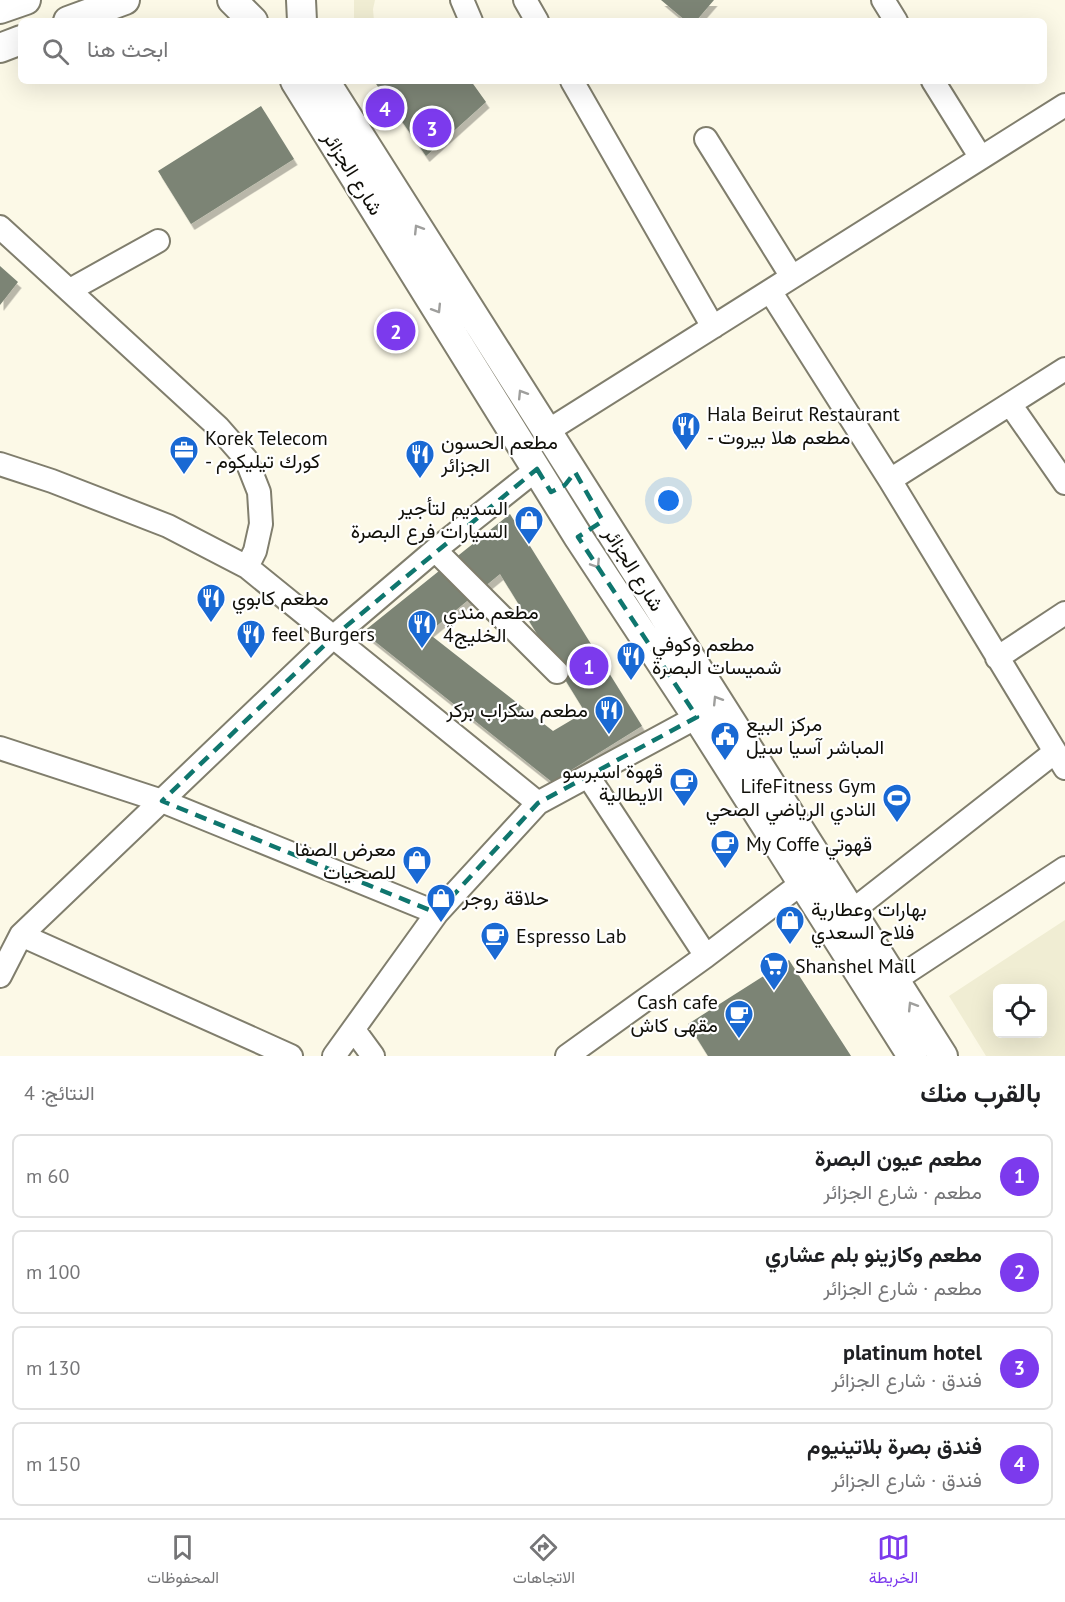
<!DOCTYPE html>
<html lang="ar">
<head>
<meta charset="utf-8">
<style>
  body { margin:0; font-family:"PT Sans",Vazirmatn,sans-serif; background:#f2f2f2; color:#202124; direction:rtl }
  .controls { position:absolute; right:18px; bottom:18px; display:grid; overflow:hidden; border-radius:9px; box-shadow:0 6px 24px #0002 }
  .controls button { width:54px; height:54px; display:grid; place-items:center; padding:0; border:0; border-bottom:2px solid #e0e0e0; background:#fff; color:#202124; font:30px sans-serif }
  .you { position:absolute; left:669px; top:501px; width:21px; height:21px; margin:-15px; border:4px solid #fff; border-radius:50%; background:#1a73e8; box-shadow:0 0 0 9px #1a73e833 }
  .badge { display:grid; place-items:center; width:39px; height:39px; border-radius:50%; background:#7c3aed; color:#fff; font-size:20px; font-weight:700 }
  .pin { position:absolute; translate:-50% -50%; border:3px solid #fff; box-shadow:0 2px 6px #0006 }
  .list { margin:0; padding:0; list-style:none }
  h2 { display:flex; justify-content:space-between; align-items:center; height:78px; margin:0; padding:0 24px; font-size:26px }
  h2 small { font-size:20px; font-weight:400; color:#757577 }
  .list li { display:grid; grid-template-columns:39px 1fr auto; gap:18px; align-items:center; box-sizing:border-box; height:84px; margin:0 12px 12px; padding:0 12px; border:2px solid #e0e0e0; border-radius:9px }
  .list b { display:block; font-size:22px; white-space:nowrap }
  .list p { margin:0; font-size:20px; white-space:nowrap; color:#757577 }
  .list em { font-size:20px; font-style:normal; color:#757577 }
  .icon { flex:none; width:33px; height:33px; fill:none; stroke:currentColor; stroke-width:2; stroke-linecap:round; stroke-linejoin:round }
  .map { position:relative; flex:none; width:1065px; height:1056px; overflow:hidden; direction:ltr }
  .search { position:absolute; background:#fff; box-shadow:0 6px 24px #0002; left:18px; right:18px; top:18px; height:66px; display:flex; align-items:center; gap:15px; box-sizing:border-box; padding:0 21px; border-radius:9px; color:#757577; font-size:22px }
  .sheet { height:462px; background:#fff }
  nav { display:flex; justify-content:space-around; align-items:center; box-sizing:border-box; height:84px; border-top:2px solid #e0e0e0; background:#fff; font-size:16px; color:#757577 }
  nav a { display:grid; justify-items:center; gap:3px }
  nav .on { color:#7c3aed }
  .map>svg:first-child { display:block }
  .built { fill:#f0edd3; fill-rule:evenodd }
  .building { fill:#7c8475; fill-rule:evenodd; filter:url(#shadow) }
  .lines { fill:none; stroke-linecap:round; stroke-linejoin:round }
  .minor-casing { stroke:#807e6d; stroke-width:26 }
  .major-casing { stroke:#807e6d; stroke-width:32 }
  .minor { stroke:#fff; stroke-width:22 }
  .major { stroke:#fff; stroke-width:28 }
  .oneway { stroke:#9f9f9d }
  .marked { fill:none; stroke:#0f766e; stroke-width:4.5; stroke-dasharray:12 8; stroke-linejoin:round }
  .labels { text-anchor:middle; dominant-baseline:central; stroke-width:4.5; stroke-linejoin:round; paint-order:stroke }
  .street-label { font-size:20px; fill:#100f09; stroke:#fff }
  .poi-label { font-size:20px; fill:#100f09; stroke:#fff; text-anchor:start }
</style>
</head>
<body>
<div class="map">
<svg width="1065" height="1056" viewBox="0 0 1065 1056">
  <defs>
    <filter id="shadow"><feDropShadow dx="3.5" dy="6" stdDeviation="0" flood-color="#0004"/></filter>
  </defs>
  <rect width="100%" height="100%" fill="#fcf9e7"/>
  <path class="built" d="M354 0H375L373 9 374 21H354Z
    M1065 920V1056H986L949 996ZM1042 988V1034H998V988Z"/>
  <path class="building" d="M661 0H714L696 21H686Z
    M374 81H471L486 102 426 156Z
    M261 106 294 159 191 224 158 171Z
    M0 266 18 282 0 305Z
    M510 514 642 726 552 782 363 632ZM500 574 585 712 553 731 428 633Z
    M789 960 851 1056H708L688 1024Z"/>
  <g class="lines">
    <g class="minor-casing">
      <path id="minor" d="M462 0 471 21
        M525 0 537 21
        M883 0 896 21
        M572 81 713 327
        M933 81 981 158
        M706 139 792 277
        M0 227 218 427 246 459 259 492 261 524 255 551 247 567
        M70 290 158 241
        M770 291 890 480 1065 768
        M1010 404 1065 483
        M546 432 1065 105
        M0 464 52 481 168 526 247 567 538 803
        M890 480 1065 369
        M435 550 557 672
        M997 658 1065 613
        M0 748 162 801 437 913
        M588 776 706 956
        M852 911 1055 752
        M21 935 291 1056
        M0 976 21 935 333 637 435 550 537 469
        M895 980 1065 868
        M354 1030 373 1056
        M334 1056 437 913 538 803 697 717
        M567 1056 706 956 802 883"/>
    </g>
    <g class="major-casing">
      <path id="major" d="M232 0 253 21
        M301 0 302 21
        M0 9 26 0
        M68 21 125 0
        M0 48 21 40
        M295 81 579 538 697 717 912 1056
        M325 81 943 1056"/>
    </g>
    <use href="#minor" class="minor"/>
    <use href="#major" class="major"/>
  </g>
  <defs><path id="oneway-chevron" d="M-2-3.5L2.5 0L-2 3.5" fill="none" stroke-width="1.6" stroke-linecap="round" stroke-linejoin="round" transform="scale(1.5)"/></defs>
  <g class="oneway">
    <use href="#oneway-chevron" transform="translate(418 229) rotate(-122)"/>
    <use href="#oneway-chevron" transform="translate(437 309) rotate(58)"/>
    <use href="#oneway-chevron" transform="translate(522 394) rotate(-122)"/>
    <use href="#oneway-chevron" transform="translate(596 564) rotate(57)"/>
    <use href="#oneway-chevron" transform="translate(717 700) rotate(-122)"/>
    <use href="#oneway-chevron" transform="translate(912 1006) rotate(-122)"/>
  </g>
  <path class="marked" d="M537 469 551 492 565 485 575 472 603 521 578 537 697 717 538 803 437 913 162 801 333 637Z"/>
  <defs>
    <g id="restaurant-pin" transform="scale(1.5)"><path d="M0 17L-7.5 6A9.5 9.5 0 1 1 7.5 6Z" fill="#1969d3" stroke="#fff"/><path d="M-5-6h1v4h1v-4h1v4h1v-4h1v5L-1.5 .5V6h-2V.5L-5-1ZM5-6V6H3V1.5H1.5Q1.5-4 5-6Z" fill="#fff"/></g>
    <g id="office-pin" transform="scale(1.5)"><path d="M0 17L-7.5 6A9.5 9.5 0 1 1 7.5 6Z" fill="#1969d3" stroke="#fff"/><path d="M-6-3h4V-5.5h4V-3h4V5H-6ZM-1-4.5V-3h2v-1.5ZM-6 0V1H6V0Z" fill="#fff"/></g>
    <g id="shop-pin" transform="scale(1.5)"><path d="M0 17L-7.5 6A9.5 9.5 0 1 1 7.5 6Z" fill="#1969d3" stroke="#fff"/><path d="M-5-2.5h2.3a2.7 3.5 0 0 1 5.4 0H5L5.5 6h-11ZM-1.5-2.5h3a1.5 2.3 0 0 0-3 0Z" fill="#fff"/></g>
    <g id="civic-pin" transform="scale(1.5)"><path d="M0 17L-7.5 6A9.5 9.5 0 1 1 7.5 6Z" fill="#1969d3" stroke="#fff"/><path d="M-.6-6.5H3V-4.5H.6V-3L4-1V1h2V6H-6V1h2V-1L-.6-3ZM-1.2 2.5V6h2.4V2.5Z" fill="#fff"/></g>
    <g id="cafe-pin" transform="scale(1.5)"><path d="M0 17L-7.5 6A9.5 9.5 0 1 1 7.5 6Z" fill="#1969d3" stroke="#fff"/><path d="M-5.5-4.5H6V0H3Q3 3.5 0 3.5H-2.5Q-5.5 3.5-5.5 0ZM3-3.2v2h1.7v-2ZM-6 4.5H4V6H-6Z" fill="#fff"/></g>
    <g id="stadium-pin" transform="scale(1.5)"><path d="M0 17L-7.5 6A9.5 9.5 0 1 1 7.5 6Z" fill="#1969d3" stroke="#fff"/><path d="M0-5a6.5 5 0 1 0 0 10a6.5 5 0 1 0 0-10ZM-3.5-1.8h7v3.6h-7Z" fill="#fff"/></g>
    <g id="supermarket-pin" transform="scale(1.5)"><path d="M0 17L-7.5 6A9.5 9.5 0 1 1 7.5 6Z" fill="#1969d3" stroke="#fff"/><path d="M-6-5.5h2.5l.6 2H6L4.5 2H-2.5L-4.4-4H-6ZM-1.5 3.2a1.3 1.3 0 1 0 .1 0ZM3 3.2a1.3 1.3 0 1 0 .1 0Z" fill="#fff"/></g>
  </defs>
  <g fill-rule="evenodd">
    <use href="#restaurant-pin" x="686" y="426"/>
    <use href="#office-pin" x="184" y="450"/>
    <use href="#restaurant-pin" x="420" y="454"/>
    <use href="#shop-pin" x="529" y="520"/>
    <use href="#restaurant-pin" x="211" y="598"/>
    <use href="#restaurant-pin" x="422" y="624"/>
    <use href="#restaurant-pin" x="251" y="634"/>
    <use href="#restaurant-pin" x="631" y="656"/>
    <use href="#restaurant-pin" x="609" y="710"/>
    <use href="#civic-pin" x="725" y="736"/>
    <use href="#cafe-pin" x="684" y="782"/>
    <use href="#stadium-pin" x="897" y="798"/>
    <use href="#cafe-pin" x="725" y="844"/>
    <use href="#shop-pin" x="417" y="860"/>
    <use href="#shop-pin" x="441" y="898"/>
    <use href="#shop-pin" x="790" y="920"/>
    <use href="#cafe-pin" x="495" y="936"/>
    <use href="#supermarket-pin" x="774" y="966"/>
    <use href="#cafe-pin" x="739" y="1014"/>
  </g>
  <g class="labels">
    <g class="street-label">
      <text transform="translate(353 173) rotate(58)">شارع الجزائر</text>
      <text transform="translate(634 569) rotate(58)">شارع الجزائر</text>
    </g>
    <g class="poi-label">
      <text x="707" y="414">Hala Beirut Restaurant<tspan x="707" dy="23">- مطعم هلا بيروت</tspan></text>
      <text x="205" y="438">Korek Telecom<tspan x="205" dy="23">- كورك تيليكوم</tspan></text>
      <text x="441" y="442">مطعم الحسون<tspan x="441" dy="23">الجزائر</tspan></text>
      <text x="508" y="508" text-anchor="end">السديم لتأجير<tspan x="508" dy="23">السيارات فرع البصرة</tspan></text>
      <text x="232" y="598">مطعم كابوي</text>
      <text x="443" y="612">مطعم مندي<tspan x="443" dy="23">الخليج4</tspan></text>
      <text x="272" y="634">feel Burgers</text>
      <text x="652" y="644">مطعم وكوفي<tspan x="652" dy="23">شميسات البصرة</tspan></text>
      <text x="588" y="710" text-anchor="end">مطعم سكراب بركر</text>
      <text x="746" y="724">مركز البيع<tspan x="746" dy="23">المباشر آسيا سيل</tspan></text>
      <text x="663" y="771" text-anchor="end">قهوة اسبرسو<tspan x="663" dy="23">الايطالية</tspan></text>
      <text x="876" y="786" text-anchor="end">LifeFitness Gym<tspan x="876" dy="23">النادي الرياضي الصحي</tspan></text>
      <text x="746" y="844">My Coffe قهوتي</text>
      <text x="396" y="849" text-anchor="end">معرض الصفا<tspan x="396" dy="23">للصحيات</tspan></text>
      <text x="462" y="898">حلاقة روجر</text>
      <text x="811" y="909">بهارات وعطارية<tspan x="811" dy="23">فلاح السعدي</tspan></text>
      <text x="516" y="936">Espresso Lab</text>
      <text x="795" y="966">Shanshel Mall</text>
      <text x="718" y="1002" text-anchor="end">Cash cafe<tspan x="718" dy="23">مقهى كاش</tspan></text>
    </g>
  </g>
</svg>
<div class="controls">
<button><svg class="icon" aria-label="locate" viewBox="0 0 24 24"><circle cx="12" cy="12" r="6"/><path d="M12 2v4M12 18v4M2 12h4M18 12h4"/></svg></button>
</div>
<div class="you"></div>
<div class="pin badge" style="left:589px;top:666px">1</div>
<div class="pin badge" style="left:396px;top:331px">2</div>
<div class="pin badge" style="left:432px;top:128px">3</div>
<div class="pin badge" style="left:385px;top:108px">4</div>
<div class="search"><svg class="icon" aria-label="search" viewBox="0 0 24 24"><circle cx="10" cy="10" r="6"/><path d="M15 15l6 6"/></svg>ابحث هنا</div>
</div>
<section class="sheet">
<h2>بالقرب منك<small>النتائج: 4</small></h2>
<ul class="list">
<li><span class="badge">1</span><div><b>مطعم عيون البصرة</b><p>مطعم · شارع الجزائر</p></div><em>60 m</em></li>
<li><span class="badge">2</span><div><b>مطعم وكازينو بلم عشاري</b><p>مطعم · شارع الجزائر</p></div><em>100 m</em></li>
<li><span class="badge">3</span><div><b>platinum hotel</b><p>فندق · شارع الجزائر</p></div><em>130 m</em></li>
<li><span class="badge">4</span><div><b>فندق بصرة بلاتينيوم</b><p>فندق · شارع الجزائر</p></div><em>150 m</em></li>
</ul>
</section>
<nav>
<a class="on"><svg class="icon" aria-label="map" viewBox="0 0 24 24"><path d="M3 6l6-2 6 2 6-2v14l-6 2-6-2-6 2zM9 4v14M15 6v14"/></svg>الخريطة</a>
<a><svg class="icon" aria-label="directions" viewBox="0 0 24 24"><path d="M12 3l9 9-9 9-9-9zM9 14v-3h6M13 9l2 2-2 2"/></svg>الاتجاهات</a>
<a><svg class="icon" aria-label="saved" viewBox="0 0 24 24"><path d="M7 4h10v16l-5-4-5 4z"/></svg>المحفوظات</a>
</nav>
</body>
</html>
